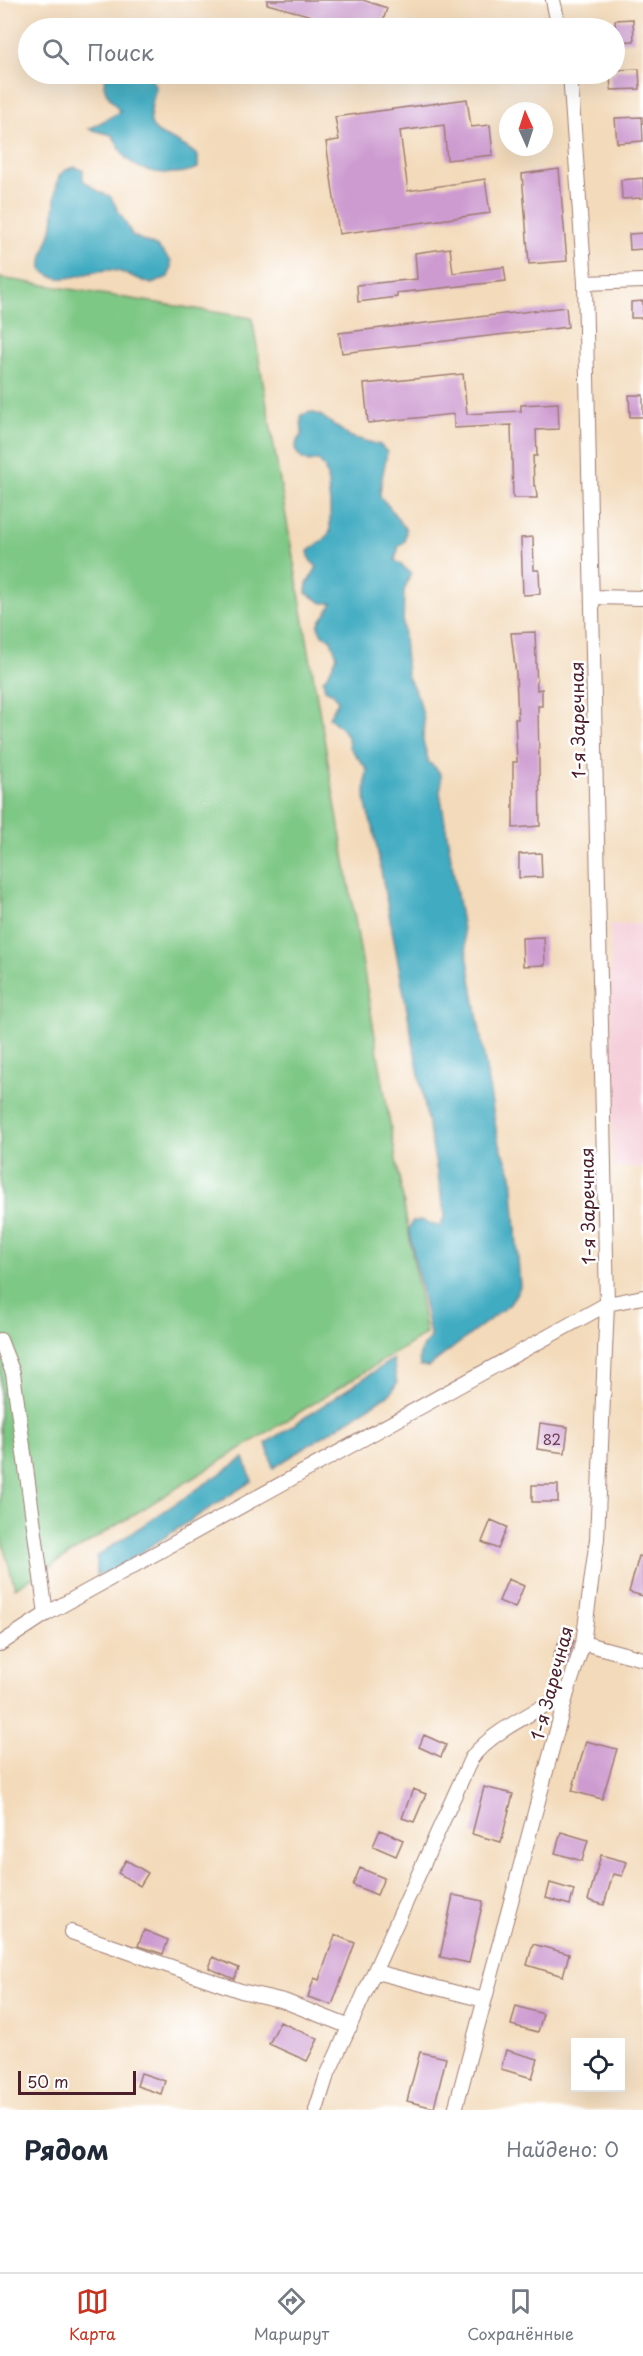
<!DOCTYPE html>
<html lang="ru">
<head>
<meta charset="utf-8">
<style>
  body { margin:0; font-family:"Playpen Sans",sans-serif; background:#f2f2f3; color:#1f2937 }
  .controls { position:absolute; right:18px; bottom:18px; display:grid; overflow:hidden; border-radius:0px; box-shadow:0 6px 24px #0002 }
  .controls button { width:54px; height:54px; display:grid; place-items:center; padding:0; border:0; border-bottom:2px solid #e0e1e3; background:#fff; color:#1f2937; font:30px sans-serif }
  .compass { position:absolute; left:499px; top:102px; width:54px; height:54px; border-radius:50%; background:#fff; box-shadow:0 6px 24px #0002; rotate:357deg }
  .scale { position:absolute; left:18px; bottom:15px; width:118px; box-sizing:border-box; padding-left:6px; border:3px solid #4a1f2b; border-top:0; font-size:16px; line-height:21px; white-space:nowrap; color:#4a1f2b; -webkit-text-stroke:4px #fff; paint-order:stroke }
  .list { margin:0; padding:0; list-style:none }
  h2 { display:flex; justify-content:space-between; align-items:center; height:78px; margin:0; padding:0 24px; font-size:26px }
  h2 small { font-size:20px; font-weight:400; color:#747a83 }
  .icon { flex:none; width:33px; height:33px; fill:none; stroke:currentColor; stroke-width:2; stroke-linecap:round; stroke-linejoin:round }
  .map { position:relative; flex:none; width:643px; height:2110px; overflow:hidden }
  .search { position:absolute; background:#fff; box-shadow:0 6px 24px #0002; left:18px; right:18px; top:18px; height:66px; display:flex; align-items:center; gap:15px; box-sizing:border-box; padding:0 21px; border-radius:33px; color:#747a83; font-size:22px }
  .sheet { height:162px; background:#fff }
  nav { display:flex; justify-content:space-around; align-items:center; box-sizing:border-box; height:84px; border-top:2px solid #e0e1e3; background:#fff; font-size:16px; color:#747a83 }
  nav a { display:grid; justify-items:center; gap:3px }
  nav .on { color:#c8321e }
  .map>svg:first-child { display:block }
  .built { fill:#f5cfda }
  .green { fill:#7ec885; stroke:#647458; stroke-width:1.5 }
  .water { fill:#41abc1; stroke:#466576; stroke-width:1.5 }
  .building { fill:#cd9bd0 }
  .lines { fill:none; stroke-linecap:round; stroke-linejoin:round }
  .minor-casing { stroke:#9e7c72; stroke-width:16 }
  .minor { stroke:#fff; stroke-width:14 }
  .labels { text-anchor:middle; dominant-baseline:central; stroke-width:5; stroke-linejoin:round; paint-order:stroke }
  .number-label { font-size:15px; fill:#6b3e54 }
  .street-label { font-size:18px; fill:#4a1f2b; stroke:#fff }
</style>
</head>
<body>
<div class="map">
<svg width="643" height="2110" viewBox="0 0 643 2110">
  <rect width="100%" height="100%" fill="#fff"/>
  <filter id="ink" filterUnits="userSpaceOnUse"><feTurbulence type="fractalNoise" baseFrequency=".0167" numOctaves="2"/><feDisplacementMap in="SourceGraphic" scale="12" xChannelSelector="R" yChannelSelector="G"/><feConvolveMatrix kernelMatrix="1 2 1 2 8 2 1 2 1" color-interpolation-filters="sRGB"/></filter>
  <filter id="wash" filterUnits="userSpaceOnUse"><feTurbulence type="fractalNoise" baseFrequency=".008" numOctaves="4" result="noise"/><feDisplacementMap in="SourceGraphic" scale="24" xChannelSelector="R" yChannelSelector="G"/><feGaussianBlur stdDeviation="1.35" result="paint"/><feColorMatrix in="noise" values="0 0 0 0 0 0 0 0 0 0 0 0 0 0 0 0 0 1.4 0 .05"/><feComposite in="paint" operator="in"/></filter>
  <g filter="url(#wash)">
    <rect width="100%" height="100%" fill="#f3daba"/>
    <path class="built" d="M610 924H643V1167L613 1168Z"/>
    <path class="green" d="M0 278 252 318 426 1334 15 1588 0 1533Z"/>
    <path class="water" d="M107 74H149L156 88C139 146 163 125 198 156V168C178 176 144 176 127 159 120 152 118 143 112 135L89 129 120 112C112 99 98 89 107 74Z
      M74 167 83 170V180L101 193 110 196 133 236 158 247 171 261V269L168 277 152 284C138 280 125 271 111 270 86 269 62 289 42 270 40 255 49 243 52 229 56 212 53 193 59 177 62 171 68 169 74 167Z
      M311 412 320 415 351 437 380 445 387 452C385 468 380 481 380 497 391 506 396 519 406 529L405 541 399 546 395 560 411 573 404 591 403 625 407 675 419 699 424 720 423 741 429 763C442 771 443 777 440 792L498 1140 512 1175 520 1287 510 1304 428 1367 420 1366C418 1354 420 1348 429 1340L430 1334 409 1230 412 1222 421 1220 440 1227 445 1215 373 827C364 806 364 793 367 769L349 747 348 738 343 730 329 717 338 701 333 693 325 689 323 680 329 673 337 656 330 638 322 635 318 626C321 616 329 613 332 603H323L306 593 307 584 317 567 310 560 308 551 324 540 330 532V504L327 476 324 467 318 460 309 462 301 458 295 450 297 441 302 434 301 415Z
      M393 1359 397 1383 391 1393 273 1468 266 1443Z
      M244 1458 252 1481 115 1569 97 1575V1556Z"/>
    <g id="blocks">
      <path class="building" d="M267 0H363L387 8 381 28H356L267 4Z
        M633 19 634 41 615 42V20Z
        M639 69 640 89 611 90 610 74H615V70Z
        M467 99 471 127 490 125 493 155 447 160 444 125 400 131 408 191 485 179 490 213 339 234 326 142 339 140 335 117Z
        M642 117 643 141 617 143 615 118Z
        M559 169 567 261 529 264 522 174Z
        M643 178V198L622 199 621 180Z
        M643 233V249L630 250 629 234Z
        M450 248 453 273 504 267 506 281 397 293V297L358 302 357 285 417 279 415 253Z
        M643 301V318H631V302Z
        M566 307 568 327 342 353 339 333Z
        M463 374 467 414 521 411V405L558 403 559 429 536 430 537 456H533L534 486H536L537 498H513L511 425 454 428V414L368 423 364 384Z
        M629 395H643V417H630Z
        M533 537 534 570H539L540 594 523 595 521 538Z
        M535 632 537 690 542 689V706H538L540 826 513 828V762H517L515 719H518L516 674 511 633Z
        M541 853 542 877 519 878V854Z
        M544 937 545 965 523 966 522 938Z
        M540 1423 568 1427 565 1453 537 1449Z
        M532 1485H558V1502H532Z
        M491 1520 507 1527 498 1549 482 1542Z
        M639 1556 643 1557V1596L629 1592Z
        M508 1579 524 1586 515 1608 499 1601Z
        M561 1636 574 1641 566 1662 553 1657Z
        M424 1735 446 1745 441 1757 419 1747Z
        M586 1741 617 1749 602 1799 572 1791Z
        M484 1787 513 1794 501 1842 472 1834Z
        M413 1789 426 1794 414 1822 402 1818Z
        M380 1830 403 1840 396 1856 373 1846Z
        M561 1832 588 1840 582 1861 555 1853Z
        M601 1855 627 1862 622 1876 613 1874 604 1905 588 1900Z
        M126 1860 148 1873 140 1886 118 1873Z
        M360 1868 384 1878 377 1895 353 1885Z
        M550 1883 574 1890 570 1905 546 1898Z
        M453 1895 483 1901 469 1963 440 1957Z
        M144 1930 168 1940 163 1954 138 1946Z
        M335 1935 355 1943 332 2005 308 1997 314 1978 319 1980Z
        M533 1944 569 1954 563 1976 527 1965Z
        M213 1957 239 1968 234 1979 209 1968Z
        M516 2006 543 2014 538 2032 511 2025Z
        M280 2022 318 2039 307 2061 269 2044Z
        M506 2050 538 2059 532 2078 501 2069Z
        M420 2052 446 2058 434 2108 407 2101Z
        M141 2073 165 2081 161 2094 137 2086Z"/>
    </g>
  </g>
  <g filter="url(#ink)">
    <use href="#blocks" fill-opacity="0" stroke="#9e7c72" stroke-width="1.5"/>
    <g class="lines">
      <g class="minor-casing">
        <path id="minor" d="M553 0 559 28
          M585 283 643 281
          M592 597 643 598
          M0 1340 13 1373 46 1614
          M583 1643 643 1659
          M0 1644 46 1614 607 1304 643 1297
          M71 1932 241 1991 284 2001 350 2027
          M376 1972 484 2000
          M316 2110 326 2078 471 1759C488 1733 539 1710 567 1693
          M455 2110 567 1693 583 1643 597 1539 607 1304 585 283 570 74"/>
      </g>
      <use href="#minor" class="minor"/>
    </g>
  </g>
  <g class="labels">
    <g class="number-label">
      <text x="552" y="1438">82</text>
    </g>
    <g class="street-label">
      <text transform="translate(577 720) rotate(-91)">1-я Заречная</text>
      <text transform="translate(587 1206) rotate(-91)">1-я Заречная</text>
      <text transform="translate(551 1683) rotate(-75)">1-я Заречная</text>
    </g>
  </g>
</svg>
<div class="controls">
<button><svg class="icon" aria-label="locate" viewBox="0 0 24 24"><circle cx="12" cy="12" r="6"/><path d="M12 2v4M12 18v4M2 12h4M18 12h4"/></svg></button>
</div>
<svg class="compass" viewBox="-18 -18 36 36"><path d="M0-13l5 13h-10z" fill="#e53935"/><path d="M0 13l5-13h-10z" fill="#747a83"/></svg>
<div class="scale">50 m</div>
<div class="search"><svg class="icon" aria-label="search" viewBox="0 0 24 24"><circle cx="10" cy="10" r="6"/><path d="M15 15l6 6"/></svg>Поиск</div>
</div>
<section class="sheet">
<h2>Рядом<small>Найдено: 0</small></h2>
<ul class="list">
</ul>
</section>
<nav>
<a class="on"><svg class="icon" aria-label="map" viewBox="0 0 24 24"><path d="M3 6l6-2 6 2 6-2v14l-6 2-6-2-6 2zM9 4v14M15 6v14"/></svg>Карта</a>
<a><svg class="icon" aria-label="directions" viewBox="0 0 24 24"><path d="M12 3l9 9-9 9-9-9zM9 14v-3h6M13 9l2 2-2 2"/></svg>Маршрут</a>
<a><svg class="icon" aria-label="saved" viewBox="0 0 24 24"><path d="M7 4h10v16l-5-4-5 4z"/></svg>Сохранённые</a>
</nav>
</body>
</html>
